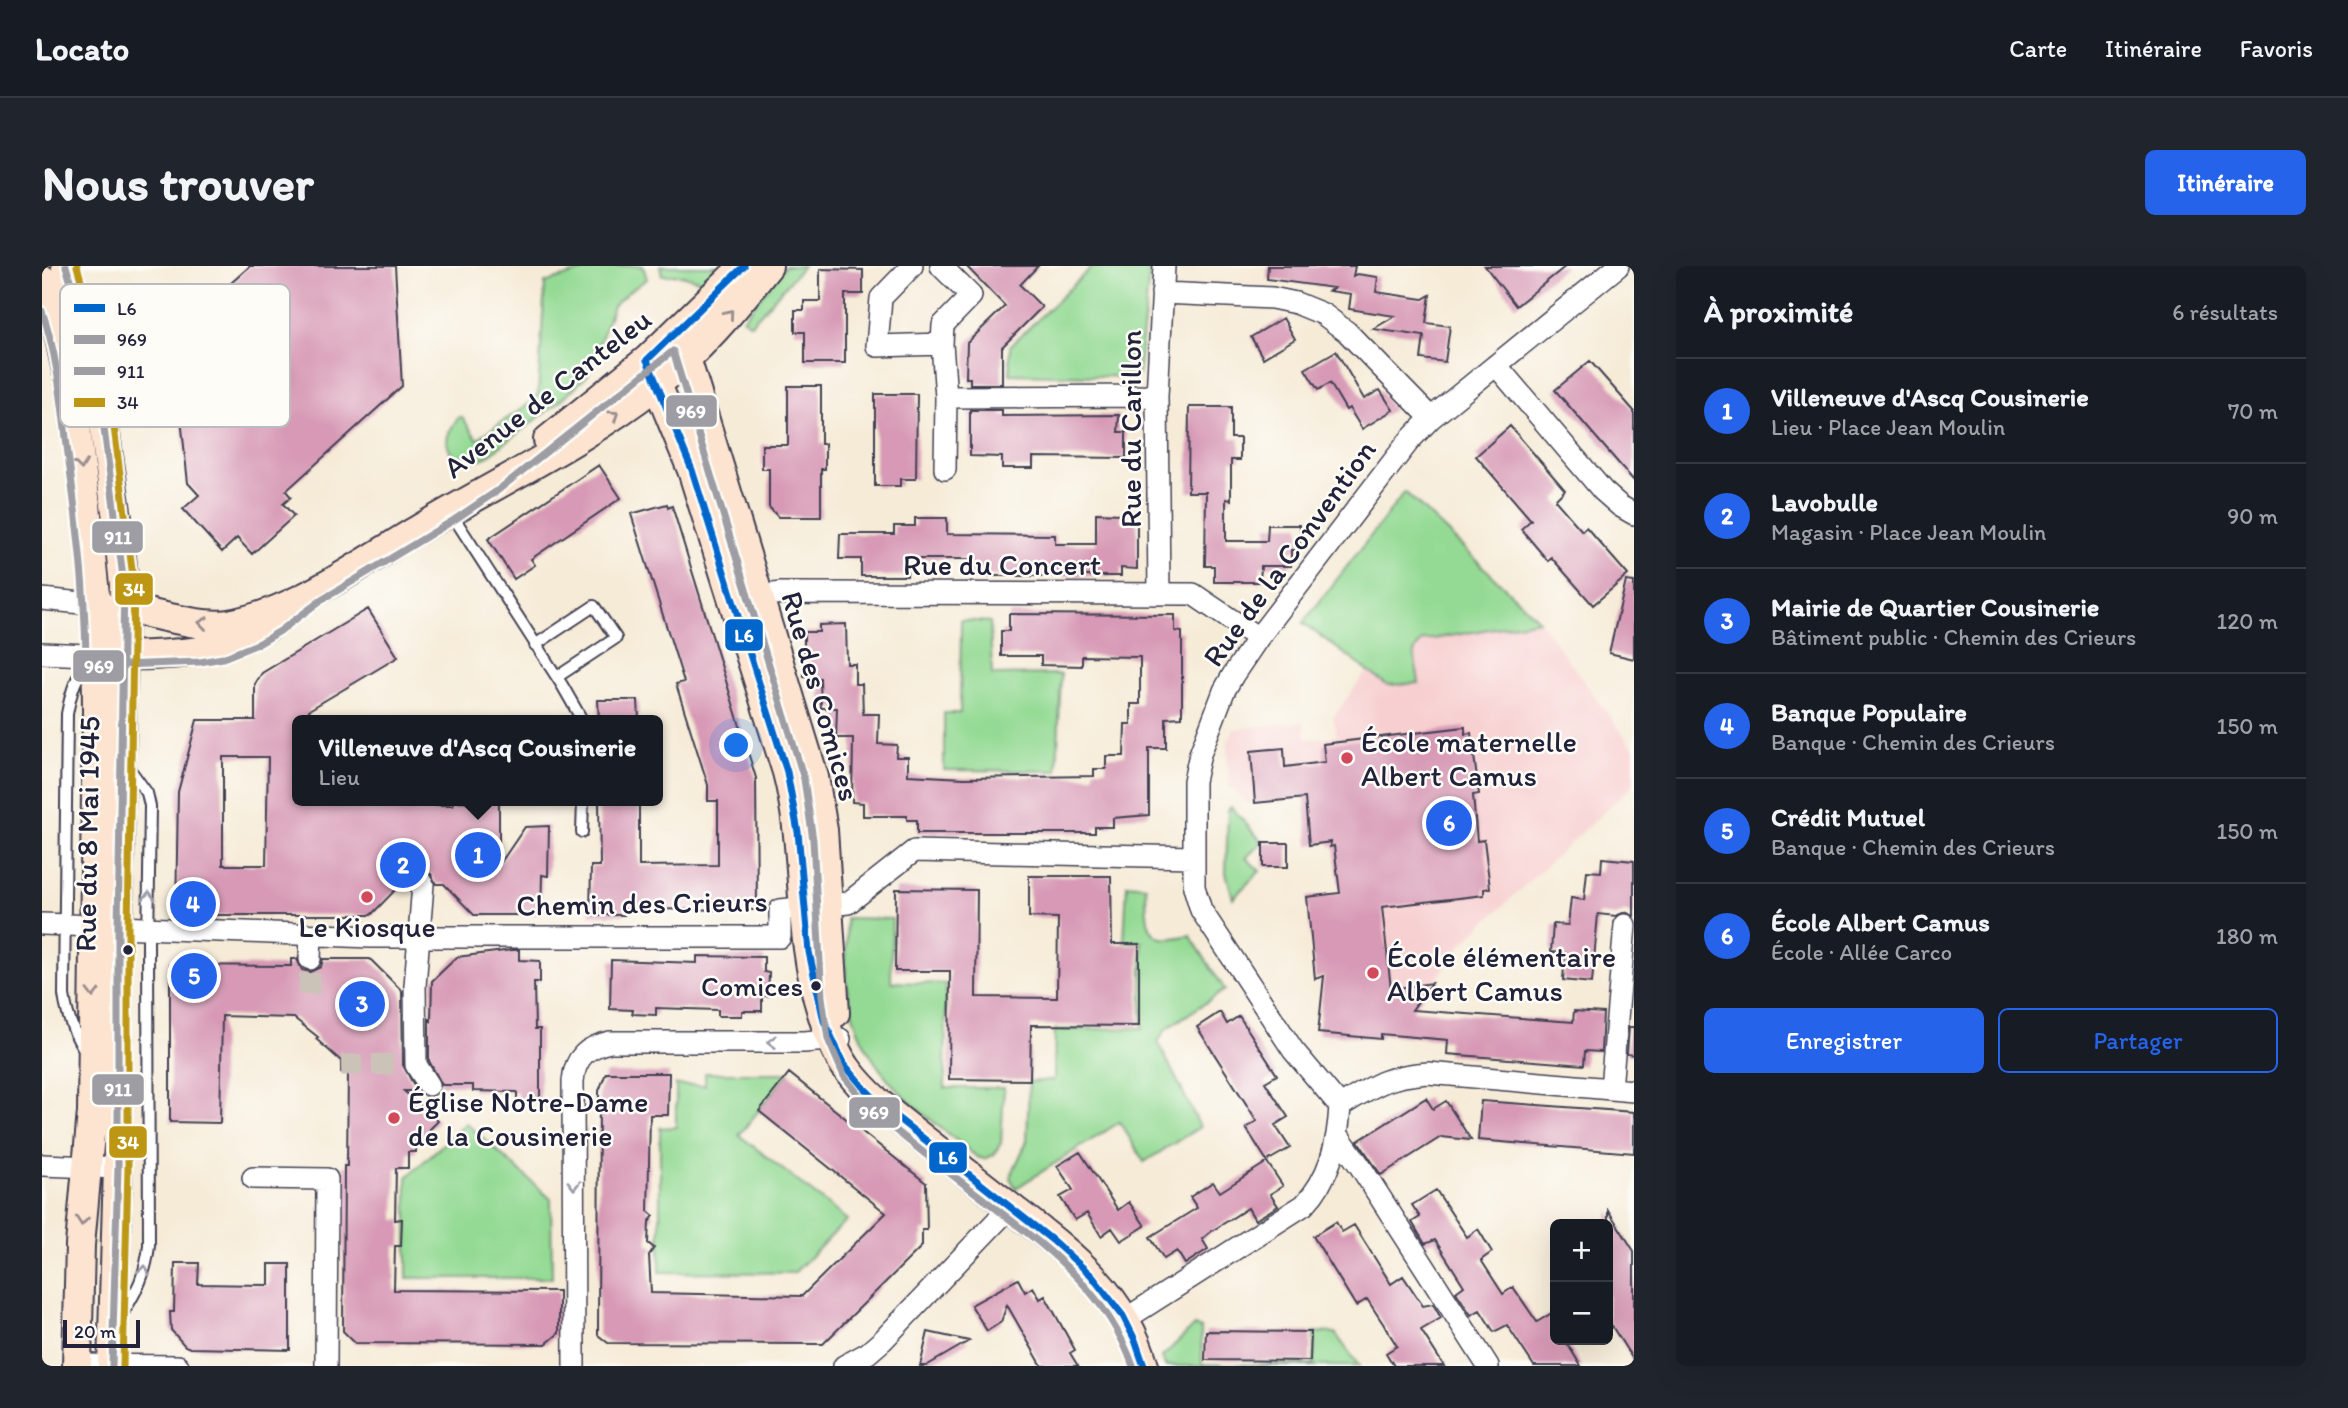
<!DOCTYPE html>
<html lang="fr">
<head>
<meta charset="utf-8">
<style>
  body { margin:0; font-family:Itim,sans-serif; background:#20242c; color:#f1f3f6 }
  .controls { position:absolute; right:21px; bottom:21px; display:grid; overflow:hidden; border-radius:10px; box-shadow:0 7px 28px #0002 }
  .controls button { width:63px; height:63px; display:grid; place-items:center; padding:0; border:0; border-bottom:2px solid #363941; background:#171b24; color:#f1f3f6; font:35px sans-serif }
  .scale { position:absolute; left:21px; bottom:18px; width:77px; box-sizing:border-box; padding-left:7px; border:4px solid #22223b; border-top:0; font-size:19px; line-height:24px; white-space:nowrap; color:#22223b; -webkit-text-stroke:5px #fdfcf7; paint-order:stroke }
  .you { position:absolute; left:695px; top:480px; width:24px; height:24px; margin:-18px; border:5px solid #fff; border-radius:50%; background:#1a73e8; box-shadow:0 0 0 10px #1a73e833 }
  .badge { display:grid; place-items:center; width:46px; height:46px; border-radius:50%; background:#2563eb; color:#fff; font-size:23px; font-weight:700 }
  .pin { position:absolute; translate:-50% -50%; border:4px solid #fff; box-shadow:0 2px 7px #0006 }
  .popup { position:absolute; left:250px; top:449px; width:371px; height:91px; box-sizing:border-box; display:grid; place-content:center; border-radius:10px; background:#171b24; filter:drop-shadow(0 2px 5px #0005); font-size:23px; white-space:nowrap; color:#9ea1a6 }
  .popup b { font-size:26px; color:#f1f3f6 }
  .popup::after { content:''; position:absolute; left:50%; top:100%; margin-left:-14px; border:14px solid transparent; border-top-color:#171b24 }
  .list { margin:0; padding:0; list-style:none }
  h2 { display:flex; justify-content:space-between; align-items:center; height:91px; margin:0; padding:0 28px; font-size:30px }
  h2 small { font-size:23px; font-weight:400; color:#9ea1a6 }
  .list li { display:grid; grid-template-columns:46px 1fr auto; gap:21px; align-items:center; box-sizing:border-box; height:105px; padding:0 28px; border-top:2px solid #363941 }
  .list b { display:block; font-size:26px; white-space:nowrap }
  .list p { margin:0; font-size:23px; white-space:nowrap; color:#9ea1a6 }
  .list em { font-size:23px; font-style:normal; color:#9ea1a6 }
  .actions { display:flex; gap:14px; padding:21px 28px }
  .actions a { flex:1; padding:16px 0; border:2px solid #2563eb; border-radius:10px; text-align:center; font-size:24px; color:#2563eb }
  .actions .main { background:#2563eb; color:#fff }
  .map { position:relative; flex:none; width:1592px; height:1100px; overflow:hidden; border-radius:10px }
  header { display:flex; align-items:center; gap:42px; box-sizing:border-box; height:98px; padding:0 35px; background:#171b24; border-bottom:2px solid #363941 }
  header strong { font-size:33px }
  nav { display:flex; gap:38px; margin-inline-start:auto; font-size:24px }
  .intro { display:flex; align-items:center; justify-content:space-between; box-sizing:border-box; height:168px; padding:0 42px }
  h1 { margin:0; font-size:49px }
  .button { padding:18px 32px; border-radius:10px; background:#2563eb; color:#fff; font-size:24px; font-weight:700 }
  main { display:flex; gap:42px; padding:0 42px }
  aside { flex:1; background:#171b24; border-radius:10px; box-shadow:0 7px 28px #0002 }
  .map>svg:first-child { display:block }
  .built { fill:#f7cfd0 }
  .green { fill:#94da94; stroke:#5b7e68; stroke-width:2 }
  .building { fill:#d799b5; fill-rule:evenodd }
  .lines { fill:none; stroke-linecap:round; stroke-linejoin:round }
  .street-tunnel { stroke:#ccc3b8; stroke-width:21; stroke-dasharray:21 10; stroke-linecap:butt }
  .lane-casing { stroke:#424052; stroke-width:14 }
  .street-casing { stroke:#424052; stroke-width:24 }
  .secondary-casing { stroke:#424052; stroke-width:32 }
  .lane { stroke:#fff; stroke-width:10 }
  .street { stroke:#fff; stroke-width:21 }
  .secondary { stroke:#fde4d1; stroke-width:28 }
  .bus-1-casing { stroke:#fdfcf7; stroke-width:12 }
  .bus-2-casing { stroke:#fdfcf7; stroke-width:12 }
  .bus-3-casing { stroke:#fdfcf7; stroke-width:12 }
  .bus-4-casing { stroke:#fdfcf7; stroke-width:12 }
  .bus-1 { stroke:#06c; stroke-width:7 }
  .bus-2 { stroke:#9d9da3; stroke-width:7 }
  .bus-3 { stroke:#9d9da3; stroke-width:7 }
  .bus-4 { stroke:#bd9714; stroke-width:7 }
  .oneway { stroke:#9a8d8e }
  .oneway2 { stroke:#9c9ca7 }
  .poi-dot { fill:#d1495b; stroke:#fdfcf7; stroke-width:2.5 }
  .bus-dot { fill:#22223b; stroke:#fdfcf7; stroke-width:2.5 }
  .labels { text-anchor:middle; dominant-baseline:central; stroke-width:5; stroke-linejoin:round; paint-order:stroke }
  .bus-label { font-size:28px; fill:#22223b; stroke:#fdfcf7; text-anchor:end }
  .street-label { font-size:30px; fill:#22223b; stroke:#fdfcf7 }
  .poi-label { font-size:30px; fill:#22223b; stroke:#fdfcf7; text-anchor:start }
  .key { fill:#fdfcf7; stroke:#bbbbbf; stroke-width:2 }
  .key-label { font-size:19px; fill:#22223b }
  .line-badge { stroke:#fdfcf7; stroke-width:2.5 }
  .badge-label { font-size:19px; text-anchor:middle; font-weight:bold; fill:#fff }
</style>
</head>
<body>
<header>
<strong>Locato</strong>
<nav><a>Carte</a><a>Itinéraire</a><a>Favoris</a></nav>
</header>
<div class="intro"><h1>Nous trouver</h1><a class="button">Itinéraire</a></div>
<main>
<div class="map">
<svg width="1592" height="1100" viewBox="0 0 1592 1100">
  <rect width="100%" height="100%" fill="#fdfcf7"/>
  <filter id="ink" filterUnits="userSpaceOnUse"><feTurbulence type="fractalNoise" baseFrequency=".0143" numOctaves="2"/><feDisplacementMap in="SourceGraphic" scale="14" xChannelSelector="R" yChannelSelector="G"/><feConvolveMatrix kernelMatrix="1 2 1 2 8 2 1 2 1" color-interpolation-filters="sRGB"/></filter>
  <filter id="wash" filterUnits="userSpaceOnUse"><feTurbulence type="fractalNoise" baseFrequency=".00686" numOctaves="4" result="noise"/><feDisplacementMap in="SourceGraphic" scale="28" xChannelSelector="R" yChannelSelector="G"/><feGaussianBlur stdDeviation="1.57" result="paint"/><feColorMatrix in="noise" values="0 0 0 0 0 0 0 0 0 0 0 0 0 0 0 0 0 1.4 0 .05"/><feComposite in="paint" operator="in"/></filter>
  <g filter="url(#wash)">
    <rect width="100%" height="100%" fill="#f6ebd7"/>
    <path class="built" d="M1497 354 1592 483V518L1423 675 1351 769 1339 768V773L1276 767 1280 723 1279 711 1273 713 1265 637 1271 636 1270 630 1298 626 1292 580 1288 581V576L1267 579 1262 532 1206 538 1187 520 1185 478 1192 463 1262 456 1264 473 1295 470 1291 451 1325 405 1345 419 1377 417 1372 386 1380 375Z"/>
    <path class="green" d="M556 0H601L605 13 586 26 571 40 546 109 516 137 444 191 432 195 410 189C400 173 407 165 417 151H420L435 173 488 137 496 128 503 17Z
      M618 0H678L664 16 639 9H620Z
      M743 0H761L709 58 701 53Z
      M1051 0H1108L1096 111 968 108V80Z
      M1363 226 1497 354 1380 375 1372 386 1377 417 1345 419 1261 357Z
      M919 354 948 356 950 409 1019 408 1015 505 902 504V447H918Z
      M1189 541 1220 576 1204 592 1218 605 1191 632 1184 607 1186 544Z
      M1085 618 1104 620C1105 635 1101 668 1120 672 1128 674 1140 670 1148 669L1183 724 1124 763 1116 776 1158 861 1102 896 1078 856 974 922 968 912 985 875 987 816 1012 814 1013 764 1100 762V676L1082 675Z
      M804 652 850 653 849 716 904 718 903 822H962L959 877 952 889 942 893 935 891C876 843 819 808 806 727 802 703 805 676 804 652Z
      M663 807H747L697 869 805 954 752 1007 618 1006V862L634 861V819H663Z
      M424 857 509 933 510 1012H365V911Z
      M1152 1060 1159 1063 1160 1098H1272V1066L1293 1067 1317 1100H1123L1120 1091Z"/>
    <g id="blocks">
      <path class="building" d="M208 0H353L360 120 244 225 249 231 241 238 252 250 210 288 195 272 180 286 141 243 157 229 146 217 130 70Z
        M924 0H996L978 19 1000 41 960 81V118H928V112H924L925 77 963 40Z
        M1226 0H1313L1311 10 1315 8 1336 11 1334 26 1381 33 1388 29 1384 57 1408 60 1403 96 1379 93 1382 70 1331 63 1353 50 1307 43 1309 28 1287 25 1292 22 1225 13Z
        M1443 0H1524L1474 40Z
        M778 3 821 4V28H803V97H763V66H753V44H762V35H778Z
        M1241 52 1253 73 1221 92 1209 71Z
        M1294 85 1322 133 1338 124 1351 144 1320 163 1307 142 1304 144 1288 117 1276 124 1263 103Z
        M1548 95 1592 145V215L1513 124Z
        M746 120H779V178H783V203H779V251H736L727 241V203H720V179H746Z
        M833 128H875L874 213H858V220H833Z
        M1147 141H1189V172H1198V194H1189V234L1184 233V275H1225L1226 259H1258V284H1249V300H1219L1218 316H1172V300H1163L1164 226H1146Z
        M928 144H960V150L1077 149 1076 166H1084V192L991 191V202H960V191L928 190Z
        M1468 160 1523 224 1513 234 1540 265 1544 261 1586 309 1551 339 1509 291 1506 295 1479 263 1489 254 1434 190Z
        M557 199 579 232 489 293 493 299 472 313 446 273Z
        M625 238 626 242 630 240 714 512 715 644 582 643V649H548L549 600H558L557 535H597V600L676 599V535H666V519L634 418 642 416 589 248Z
        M1054 247 1079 248V256H1095V303L1079 302V310H927V293H866L865 310H819V293H797L798 268H852V260H873V252H905V268L1013 269V278H1054Z
        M1584 315 1592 316V393L1567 387Z
        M326 343 356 391 267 444V454H256V535H349V538L390 539H411V535L457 536V599L483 561 507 560 506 610 500 609 499 649H432L402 618H394L389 608 381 605 371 610 368 618H359L329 649H134L136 526 155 454H213V418L220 407ZM181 491H226L224 599H181Z
        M967 348 1133 349V365L1140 366V451L1124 452V482H1107V549L1071 552V561H1053V567H875V554H865V550H821V537L810 536 811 472H794L795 442H779L778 412 762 411V366H777V359L804 358 805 398H813V418H820L821 448H837L836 478 855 479 854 491H866V509L922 512 1052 510V503H1064V490H1082L1083 458H1089V438H1098V391L1040 390V400L999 399V390H959V365H967Z
        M556 434H596L597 454H557Z
        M1423 461V468L1429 467 1437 528 1431 529 1435 575 1442 574 1448 622 1442 623V629L1340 641 1349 723 1390 717 1370 744 1531 756 1532 745 1561 747 1559 786 1543 785 1542 799 1405 788 1406 774 1339 768V773L1276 767 1282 710 1273 713 1265 631 1298 627 1292 580 1288 581 1289 576 1267 579 1263 532 1213 537 1209 485 1242 482 1243 501 1283 496 1281 478Z
        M1221 577H1246V601H1221Z
        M1560 592 1592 595V650L1583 646 1574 650 1556 648 1550 717 1521 714 1523 687 1509 686 1511 658 1526 659 1529 632 1542 634 1545 605 1559 606Z
        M987 610H1069L1070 678H1097V760L989 759 988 814 907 813 908 705H853L854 623 935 624 934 731 1015 732 1016 652 987 651Z
        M470 684H477V694L498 695V716H492L493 763H498V835H475V826L431 825V819H400L387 795V753L389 755 390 715 415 691Z
        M655 690 722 691V706L727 707 726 730H720V745H700V750H676V744L614 742V749L590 748 591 744 568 743 569 694 655 697Z
        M249 693H255L260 704 268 706 279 701 281 693H328L360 725 361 799 375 825H362L396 855 388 863V877L374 876V886H366V902H354L353 954 360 953 359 980H353L352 1024 517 1025V1067L504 1078 313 1077 301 1065 302 900H305L306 807H299V795L274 773 276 771 252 752 180 750 178 857 128 856V699L249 700Z
        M1178 746 1185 758 1197 750 1235 809 1223 816 1246 851 1233 859 1248 882 1225 895 1204 862 1215 855 1155 761Z
        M1587 761H1592V789L1585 788Z
        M564 807H627L626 849H608L606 945 612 950 607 956 606 977 612 982 607 989 609 1027 760 1030 844 947 717 845 747 807 884 917 885 964H880V980L781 1078 566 1077 556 1069 557 825Z
        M1384 832 1391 843 1404 835 1429 874 1399 871 1339 909 1316 875Z
        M1439 835 1592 846V887L1436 874Z
        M1038 886 1076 944 1087 936 1103 960 1079 975 1070 962 1059 970 1045 947 1033 954 1018 931 1031 924 1015 900Z
        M1225 896 1241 920 1228 928 1236 940 1213 954 1206 942 1170 965 1160 973 1166 983 1143 998 1135 985 1122 993 1108 971 1155 942 1148 931 1171 916 1178 926Z
        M1394 924 1425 971 1436 963 1450 986 1439 994 1461 1028 1471 1021 1495 1056 1513 1045V1074H1523L1539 1100H1492L1465 1059 1452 1066 1438 1044 1429 1049 1414 1026 1422 1020 1393 974 1383 978 1370 956 1378 951 1370 939Z
        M1566 944 1592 985V1095L1566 1054Z
        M1294 956 1300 966 1312 959 1349 1018 1361 1010 1381 1040 1391 1038 1399 1052 1379 1064 1402 1100H1352L1344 1087 1355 1080 1340 1056 1325 1033 1314 1040 1271 970Z
        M133 997H157L156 1018 227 1019V998H248V1084L148 1082 143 1080 129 1064 128 1046H132Z
        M976 1013 983 1026 991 1021 998 1033 1003 1030 1033 1084 1028 1087 1036 1100H1000L965 1039 959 1056 945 1065 929 1039Z
        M1164 1065 1269 1066 1268 1095 1163 1094Z
        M886 1066 927 1075 884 1100H878Z"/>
    </g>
  </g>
  <g filter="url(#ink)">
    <use href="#blocks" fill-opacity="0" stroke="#424052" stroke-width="2"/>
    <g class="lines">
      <path class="street-tunnel" d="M267 728 268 693
        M299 799 359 798"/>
      <g class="lane-casing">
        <path id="lane" d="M409 247 520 419 540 454
          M493 379 552 340 574 372 515 411
          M540 566 541 535
          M44 786C31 768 25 750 22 729L25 448C29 427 33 408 50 394
          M80 1049C95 1024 104 1009 107 979L106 677 108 540 105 527 84 498"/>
      </g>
      <g class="street-casing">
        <path id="street" d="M870 0 839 32 835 80 900 78
          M899 0 929 30 901 59 900 78 904 131 1115 130
          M1120 27 1230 32 1254 37 1281 48 1305 66 1389 152
          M1454 99 1561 225 1578 240 1592 248
          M903 203 904 131
          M1117 328 1115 130 1122 0
          M704 332 739 327 1151 328 1216 372
          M0 333 69 340
          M0 387 68 390
          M381 618 373 720 374 799 387 819
          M0 658 329 671H738V644L806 637 872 585 1151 591
          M268 693 269 669
          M1569 823 1583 659
          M1298 840C1333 819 1344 810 1386 807L1592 825
          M1295 868 1318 900 1446 1100
          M0 899 76 902
          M211 912 285 913 284 1100
          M1082 1054 1262 939C1288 912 1296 877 1298 840L1251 784 1159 644 1152 621V515L1158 488 1182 425 1191 409 1216 372 1367 175 1389 152 1576 0
          M35 1099 136 1100
          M532 1100 531 815C533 791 545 781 568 776H762L798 773
          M802 1100 826 1087 841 1074 968 941"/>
      </g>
      <g class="secondary-casing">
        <path id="secondary" d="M24 0 44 69 60 147 75 252 82 319 76 661V902L70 1100
          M0 13 14 54 28 119 44 239 54 339 55 444 50 846 38 979 35 1100
          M636 66 772 511 781 564 793 747
          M605 94 650 204 745 506C766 586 754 666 780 747 786 767 794 788 806 804 825 830 852 850 876 869 907 893 937 917 968 941 1025 985 1082 1026 1102 1100
          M506 174 605 94 702 0
          M81 342C110 347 158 362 186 358 251 348 318 298 374 265 454 217 540 177 614 119 657 85 692 43 726 0
          M81 390C138 388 175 389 227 360"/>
      </g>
      <use href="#lane" class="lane"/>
      <use href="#street" class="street"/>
      <use href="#secondary" class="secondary"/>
      <g class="bus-1-casing">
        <path id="bus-1" d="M605 94 650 204 745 506 756 566 767 686 782 755 802 798 822 822 839 839 1010 974 1049 1009 1081 1050 1093 1074 1102 1100
          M605 94 702 0"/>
      </g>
      <g class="bus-2-casing">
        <path id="bus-2" d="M0 45C16 91 20 140 26 188 35 256 43 322 44 391L47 398 53 400 158 396 181 392 218 377 238 365 278 335 412 254 455 225 631 85 762 513 771 574 780 731 786 773 802 810 829 844C865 874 902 903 939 931 1002 980 1063 1021 1091 1100"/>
      </g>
      <g class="bus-3-casing">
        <path id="bus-3" d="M24 0 44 69 60 147 82 319 76 661V902L70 1100"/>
      </g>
      <g class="bus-4-casing">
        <path id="bus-4" d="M35 0 54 67 70 145 92 319 86 661V902L81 1100"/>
      </g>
      <use href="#bus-1" class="bus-1"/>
      <use href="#bus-2" class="bus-2"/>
      <use href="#bus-3" class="bus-3"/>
      <use href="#bus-4" class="bus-4"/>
    </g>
    <defs><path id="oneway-chevron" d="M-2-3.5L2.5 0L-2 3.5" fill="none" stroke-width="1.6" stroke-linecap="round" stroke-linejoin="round" transform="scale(1.75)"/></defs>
    <g class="oneway">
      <use href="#oneway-chevron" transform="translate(687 48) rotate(-50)"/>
      <use href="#oneway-chevron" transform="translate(572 149) rotate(-34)"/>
      <use href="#oneway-chevron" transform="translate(39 199) rotate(83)"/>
      <use href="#oneway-chevron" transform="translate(161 357) rotate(-172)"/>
      <use href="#oneway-chevron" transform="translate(51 727) rotate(90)"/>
      <use href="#oneway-chevron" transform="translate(40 955) rotate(95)"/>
    </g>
    <g class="oneway2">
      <use href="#oneway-chevron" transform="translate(107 630) rotate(-89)"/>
      <use href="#oneway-chevron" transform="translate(730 776) rotate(180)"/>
      <use href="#oneway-chevron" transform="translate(532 919) rotate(90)"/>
      <use href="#oneway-chevron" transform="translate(102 1004) rotate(-76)"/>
    </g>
  </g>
  <g class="poi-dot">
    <circle cx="1305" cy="492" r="7"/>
    <circle cx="325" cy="631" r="7"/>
    <circle cx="1331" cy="707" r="7"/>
    <circle cx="352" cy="852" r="7"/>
  </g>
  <g class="bus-dot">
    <circle cx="86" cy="684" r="6"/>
    <circle cx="774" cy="720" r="6"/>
  </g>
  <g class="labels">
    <g class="bus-label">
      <text x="761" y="720">Comices</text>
    </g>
    <g class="street-label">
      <text transform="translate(505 127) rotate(-38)">Avenue de Canteleu</text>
      <text transform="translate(1088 163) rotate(-90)">Rue du Carillon</text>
      <text transform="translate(1247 287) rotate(-54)">Rue de la Convention</text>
      <text x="960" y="298">Rue du Concert</text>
      <text transform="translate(779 430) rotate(74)">Rue des Comices</text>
      <text transform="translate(45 568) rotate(-89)">Rue du 8 Mai 1945</text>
      <text transform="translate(600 637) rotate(-1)">Chemin des Crieurs</text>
    </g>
    <g class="poi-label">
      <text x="1319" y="475">École maternelle<tspan x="1319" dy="34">Albert Camus</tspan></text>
      <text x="325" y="660" text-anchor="middle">Le Kiosque</text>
      <text x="1345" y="690">École élémentaire<tspan x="1345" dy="34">Albert Camus</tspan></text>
      <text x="366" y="835">Église Notre-Dame<tspan x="366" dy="34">de la Cousinerie</tspan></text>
    </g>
  </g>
  <rect x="18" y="18" width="230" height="143" rx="10" class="key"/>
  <rect x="32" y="38" width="31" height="8" fill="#06c"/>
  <rect x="32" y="69" width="31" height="9" fill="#9d9da3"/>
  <rect x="32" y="101" width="31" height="8" fill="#9d9da3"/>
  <rect x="32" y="132" width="31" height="9" fill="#bd9714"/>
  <g class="key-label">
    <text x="75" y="49">L6</text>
    <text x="75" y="80">969</text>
    <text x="75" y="112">911</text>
    <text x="75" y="143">34</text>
  </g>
  <g class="line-badge">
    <rect x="623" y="128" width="53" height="34" rx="7" fill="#9d9da3"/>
    <rect x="49" y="254" width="53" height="34" rx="7" fill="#9d9da3"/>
    <rect x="72" y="306" width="40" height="34" rx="7" fill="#bd9714"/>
    <rect x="682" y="352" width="40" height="34" rx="7" fill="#06c"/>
    <rect x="30" y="383" width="53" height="34" rx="7" fill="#9d9da3"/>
    <rect x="49" y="807" width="54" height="33" rx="7" fill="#9d9da3"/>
    <rect x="806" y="830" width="53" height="33" rx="7" fill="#9d9da3"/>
    <rect x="66" y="859" width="40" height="34" rx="7" fill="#bd9714"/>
    <rect x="886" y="875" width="40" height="33" rx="7" fill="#06c"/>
  </g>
  <g class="badge-label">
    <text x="649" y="152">969</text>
    <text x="76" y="278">911</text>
    <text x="92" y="330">34</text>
    <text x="702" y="376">L6</text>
    <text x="57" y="407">969</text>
    <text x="76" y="830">911</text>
    <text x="832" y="853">969</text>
    <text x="86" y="883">34</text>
    <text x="906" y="898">L6</text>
  </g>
</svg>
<div class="controls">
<button>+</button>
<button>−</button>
</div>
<div class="scale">20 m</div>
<div class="you"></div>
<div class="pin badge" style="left:436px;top:589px">1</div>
<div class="popup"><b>Villeneuve d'Ascq Cousinerie</b>Lieu</div>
<div class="pin badge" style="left:361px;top:599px">2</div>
<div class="pin badge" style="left:320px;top:738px">3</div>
<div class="pin badge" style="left:151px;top:638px">4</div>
<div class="pin badge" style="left:152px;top:710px">5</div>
<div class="pin badge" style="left:1407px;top:557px">6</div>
</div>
<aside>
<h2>À proximité<small>6 résultats</small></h2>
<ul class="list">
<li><span class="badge">1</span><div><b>Villeneuve d'Ascq Cousinerie</b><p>Lieu · Place Jean Moulin</p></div><em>70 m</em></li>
<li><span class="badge">2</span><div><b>Lavobulle</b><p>Magasin · Place Jean Moulin</p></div><em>90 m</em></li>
<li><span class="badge">3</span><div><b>Mairie de Quartier Cousinerie</b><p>Bâtiment public · Chemin des Crieurs</p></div><em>120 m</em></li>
<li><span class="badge">4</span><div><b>Banque Populaire</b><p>Banque · Chemin des Crieurs</p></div><em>150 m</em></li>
<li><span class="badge">5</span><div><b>Crédit Mutuel</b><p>Banque · Chemin des Crieurs</p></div><em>150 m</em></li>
<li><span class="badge">6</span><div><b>École Albert Camus</b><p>École · Allée Carco</p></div><em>180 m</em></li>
</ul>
<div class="actions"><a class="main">Enregistrer</a><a>Partager</a></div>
</aside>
</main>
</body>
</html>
